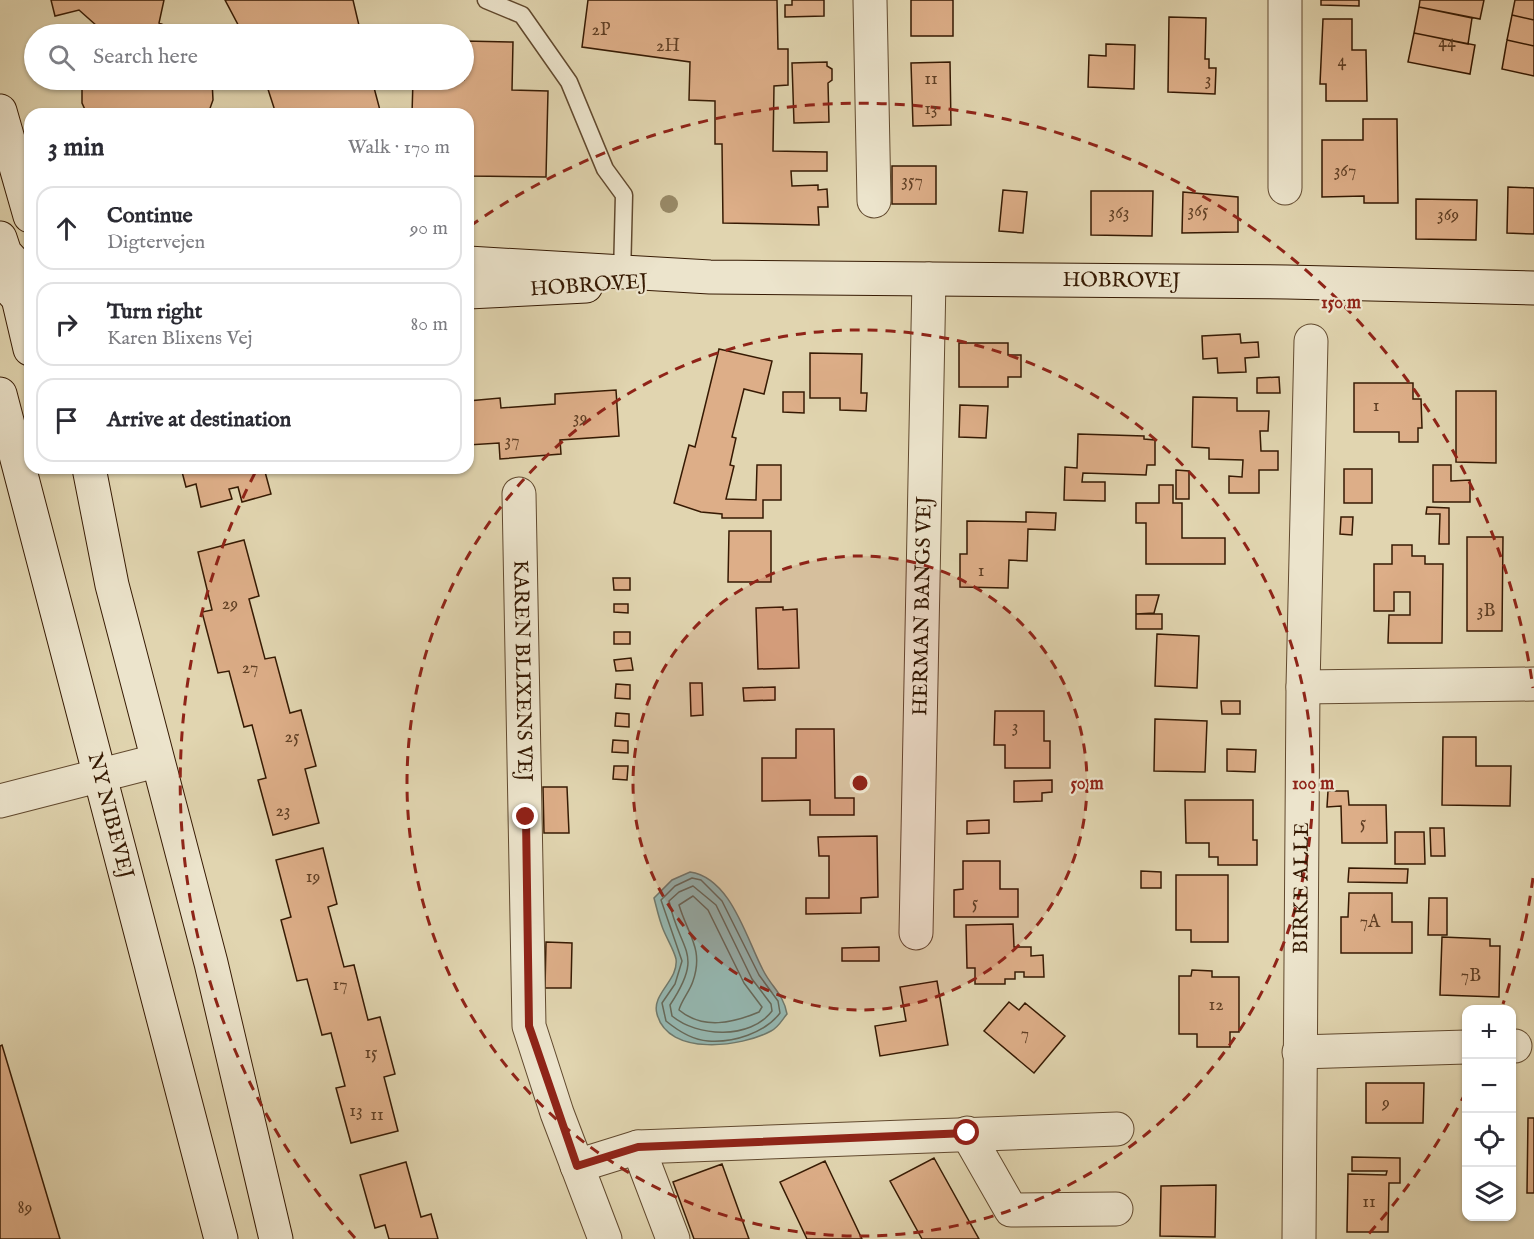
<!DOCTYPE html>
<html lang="en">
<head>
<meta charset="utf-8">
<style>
  body { margin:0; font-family:"IM FELL English",serif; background:#f2f2f3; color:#2b2b33 }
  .controls { position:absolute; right:18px; bottom:18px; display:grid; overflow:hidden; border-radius:12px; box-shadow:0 2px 4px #0004 }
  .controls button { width:54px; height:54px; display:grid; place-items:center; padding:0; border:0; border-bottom:2px solid #e1e1e2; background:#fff; color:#2b2b33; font:30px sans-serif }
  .stop { position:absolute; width:18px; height:18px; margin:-14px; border:4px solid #8f2418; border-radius:50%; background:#fff }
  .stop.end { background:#8f2418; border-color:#fff; box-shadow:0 2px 6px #0008 }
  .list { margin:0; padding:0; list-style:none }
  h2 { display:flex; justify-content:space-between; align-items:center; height:78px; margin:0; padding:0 24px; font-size:26px }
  h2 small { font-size:20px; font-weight:400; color:#7c7c81 }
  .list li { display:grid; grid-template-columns:39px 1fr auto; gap:18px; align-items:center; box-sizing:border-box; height:84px; margin:0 12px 12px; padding:0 12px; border:2px solid #e1e1e2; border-radius:18px }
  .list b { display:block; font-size:22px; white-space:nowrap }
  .list p { margin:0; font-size:20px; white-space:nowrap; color:#7c7c81 }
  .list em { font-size:20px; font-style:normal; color:#7c7c81 }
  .icon { flex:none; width:33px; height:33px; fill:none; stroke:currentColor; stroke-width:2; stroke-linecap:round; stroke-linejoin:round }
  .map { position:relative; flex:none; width:1534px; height:1239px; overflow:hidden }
  .search { position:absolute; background:#fff; box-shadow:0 2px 4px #0004; left:24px; top:24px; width:450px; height:66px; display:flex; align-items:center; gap:15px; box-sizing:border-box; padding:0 21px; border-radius:33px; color:#7c7c81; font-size:22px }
  .panel { position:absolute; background:#fff; box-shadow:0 2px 4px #0004; left:24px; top:108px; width:450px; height:366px; border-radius:18px }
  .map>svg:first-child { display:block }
  .water { fill:#95b8b2; stroke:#6f796c; stroke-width:1.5 }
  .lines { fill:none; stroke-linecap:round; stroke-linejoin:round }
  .shore { stroke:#66695a; stroke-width:1.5 }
  .building { fill:#ddae88; stroke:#361a03; stroke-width:1.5 }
  .lane-casing { stroke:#61492e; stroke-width:19 }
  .street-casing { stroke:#61492e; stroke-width:35 }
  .secondary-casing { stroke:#361a03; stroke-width:35 }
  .lane { stroke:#ece4cc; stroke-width:16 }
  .street { stroke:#ece4cc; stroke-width:33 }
  .secondary { stroke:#ece4cc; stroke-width:33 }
  .tree { fill:#988967 }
  .route { stroke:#8f2418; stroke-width:8 }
  .ring { fill:none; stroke:#8f2418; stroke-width:3; stroke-dasharray:10 8 }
  .labels { text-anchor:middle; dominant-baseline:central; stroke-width:4.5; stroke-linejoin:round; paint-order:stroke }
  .number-label { font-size:18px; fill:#603f24 }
  .street-label { font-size:21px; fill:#361a03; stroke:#ece4cc }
  .centre { fill:#8f2418; stroke:#ece4cc; stroke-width:3 }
  .ring-label { font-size:18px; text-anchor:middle; font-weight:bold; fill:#8f2418; stroke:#ece4cc; stroke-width:4.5; stroke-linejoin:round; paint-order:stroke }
</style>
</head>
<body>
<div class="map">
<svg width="1534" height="1239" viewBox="0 0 1534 1239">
  <rect width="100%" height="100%" fill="#e1d5b0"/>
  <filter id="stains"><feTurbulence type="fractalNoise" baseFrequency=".00333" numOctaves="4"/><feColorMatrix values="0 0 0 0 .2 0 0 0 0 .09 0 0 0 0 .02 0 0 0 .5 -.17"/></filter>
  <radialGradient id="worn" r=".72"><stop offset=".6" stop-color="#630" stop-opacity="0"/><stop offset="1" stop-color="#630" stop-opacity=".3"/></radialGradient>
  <path class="water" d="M690 872C731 878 746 938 763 970 772 988 783 993 787 1014 782 1020 778 1028 771 1031 742 1047 668 1057 657 1014 651 994 679 980 676 959 674 950 667 939 663 929 659 919 657 909 654 898L672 880Z"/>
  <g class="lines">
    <path class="shore" d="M692 878 701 880 722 901 759 975 778 1001 780 1013C765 1033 733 1043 708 1041 693 1040 677 1030 666 1021L662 1003 675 984 682 961 661 900 675 886Z
      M693 886 716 905 752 979 771 1004 772 1011C750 1040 697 1037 672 1016L670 1005C705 952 680 953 669 901L679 892Z
      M693 896 708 910 744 983 762 1007 759 1012C733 1023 703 1030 679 1010 681 1001 690 991 693 981 704 949 688 935 679 905Z"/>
  </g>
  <path class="building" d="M51 0H164L159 23 185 34H106L79 10 55 16Z
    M225 0H353L361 34H243Z
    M588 0H777L778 49H788V85L774 86 773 151 827 152V171H791L792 186 818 185V190L827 189 828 207H818L819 225 723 223 722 144H715V101L689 100 690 62 582 47Z
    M792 0H824V16L785 17V5H792Z
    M911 0H953V36H911Z
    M1321 0H1359V6L1321 5Z
    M1420 0H1484L1480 19 1419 7Z
    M1515 0H1534V20L1512 15Z
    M1419 7 1472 18 1468 44 1414 33Z
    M1512 15 1534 20V46L1507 40Z
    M1169 17 1206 18 1205 59H1209V68H1216L1215 94 1168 92Z
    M1323 19H1352V50H1366L1367 101H1326V84H1320Z
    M1414 33 1475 45 1470 74 1408 62Z
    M1507 40 1534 46V76L1502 69Z
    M464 41 513 42 512 90 548 91 546 177 468 176V114H412L413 80H464Z
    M1106 44 1135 45 1134 89 1088 87 1089 55 1106 56Z
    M827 62V66L832 69V80L828 83 829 122 794 123 792 63Z
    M950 62 951 125 913 126 911 63Z
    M82 80H212L213 100 208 114H87L82 103Z
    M265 80H372L381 114H276Z
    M1363 119H1397L1398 203H1364V196L1322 197V140H1363Z
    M892 166H936V204H892Z
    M1508 187 1534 188V234L1507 233Z
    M1003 190 1027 192 1023 233 999 231Z
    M1091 191H1153L1152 236 1091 235Z
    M1183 192 1238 197V232L1182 233Z
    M1416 199 1477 200 1476 240 1416 239Z
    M1240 334 1241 343 1258 342 1259 357 1245 358 1246 372 1218 373 1217 358 1203 359 1202 336Z
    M959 343H1008V355H1021V377H1008V387H959Z
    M719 349 772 361 764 394 744 389 732 437 736 438 730 465 734 466 726 499 756 500 757 465H781V500H763V518H722V514L701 512 674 503 689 445 695 447Z
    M810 353 862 354 861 393H867L866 411 840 410V398H810Z
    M1279 377 1280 393H1257V378Z
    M1354 383H1413V399H1421L1422 428H1418V442H1399V432H1354Z
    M616 390 619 436 560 440 561 454 500 459 499 443 468 445V401L500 398 501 408 555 404V394Z
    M1456 391H1496V463L1456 462Z
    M783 392H804V413L783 412Z
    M1193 397 1237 398V411H1269L1268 431H1260L1261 451H1278V470H1259V493H1229V476L1242 477 1243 460 1209 459V448L1192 447Z
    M960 405 988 406 986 438 959 437Z
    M1078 434 1144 436V439L1155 440V465H1147L1146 475 1083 473 1082 482H1105V501L1064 500 1065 467 1077 468Z
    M1433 465H1451V481L1470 480V502H1433Z
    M181 468H264L271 494 242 502 238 487 229 489 232 499 201 507 196 484 186 487Z
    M1344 469H1372V503H1344Z
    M1176 470 1189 471V499H1176Z
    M1159 485H1173V503H1182V538H1225V564H1146V523H1136V503H1159Z
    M1427 507 1449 508V544H1439L1440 514H1426Z
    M1026 512 1056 513 1055 530 1028 529 1027 561 1009 560 1008 588 960 587V554H967V521L1026 522Z
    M1341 517H1353L1352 535 1340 534Z
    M729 531H771V582H728Z
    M1467 537H1503L1502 631H1467Z
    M244 540 259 596 249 599 265 659 275 657 290 713 301 710 316 766 305 769 319 823 273 835 258 780 266 778 252 725 244 727 229 671 218 673 202 612 212 610 198 552Z
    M1392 545H1412V556H1425V564H1443L1442 643H1388L1389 615H1410V592H1394V611H1374V564H1392Z
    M613 578H630V590H614Z
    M1136 595H1159L1154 613 1136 614Z
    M614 604H628V613L614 612Z
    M783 607V610L797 609 799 668 758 669 756 608Z
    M1136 614H1162V629H1136Z
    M614 632H630V644H614Z
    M1157 634 1199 636 1197 688 1155 686Z
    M631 658 633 670 616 671 614 660Z
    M690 683H702L703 715 691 716Z
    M616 684 630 685V699L615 698Z
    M775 687V700L744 701 743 688Z
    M1221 701H1240V714H1222Z
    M995 711H1044V741H1050V768H1005V745H994Z
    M616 713 629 714V727L615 726Z
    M1155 719 1207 721 1205 772 1154 771Z
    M796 729H834L835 798H854V815H810V800L762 801V758H796Z
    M1443 737H1476V766H1511L1510 806 1442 805Z
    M613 740 628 741V753L612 752Z
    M1227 749 1256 750 1255 772 1227 771Z
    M614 766H628L627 780 613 779Z
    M1052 780V792L1042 793V801L1014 802V781Z
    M543 787H567L569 833H544Z
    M1328 791H1348L1349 805H1386L1387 843H1342L1341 806 1327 807Z
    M1185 800H1253V840H1257V865H1218V857H1209V843H1186Z
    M989 820V833L967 834V821Z
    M1430 828H1444L1445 856H1431Z
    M1395 832H1424L1425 864H1395Z
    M877 836 878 897 861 898V913L806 914V898H829V856H819L818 837Z
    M323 848 337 904 328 907 344 967 354 965 368 1020 380 1017 395 1074 384 1077 398 1131 351 1143 336 1088 345 1086 331 1033 322 1035 307 979 297 981 281 920 291 917 276 860Z
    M963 861H1000V889H1018V917H954V890L963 889Z
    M1349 868 1408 869 1407 883 1348 882Z
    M1141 871 1161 872V888H1141Z
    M1176 875H1228V942H1191V930H1176Z
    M1349 893H1392V922H1412V953H1341V917H1348Z
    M1429 898H1447V935H1428Z
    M1013 924 1014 947H1031V956L1043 955 1044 977H1024V972H1015V979H1005V984H975V968H967L966 925Z
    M1442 937 1490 939V946H1500L1499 997 1440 995Z
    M546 942 572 943 571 988H545Z
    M879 947V961H842V948Z
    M1192 970 1212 971V977H1239V1032H1230V1047H1197V1034H1179V976H1191Z
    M937 981 948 1045 880 1056 875 1026 906 1021 900 987Z
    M1009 1002 1019 1010 1025 1003 1065 1036 1034 1073 984 1031Z
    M2 1045 60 1239H0V1046Z
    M1366 1083H1424L1423 1123H1366Z
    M1528 1118H1534V1193H1527Z
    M1352 1157 1400 1158V1183H1389L1388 1232H1347L1348 1174 1386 1175 1387 1171H1352Z
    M934 1158 979 1239H922L890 1181Z
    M825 1161 862 1239H807L780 1182Z
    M406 1162 421 1217 431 1214 438 1239H389L385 1225 375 1228 360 1175Z
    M722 1164 749 1239H694L673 1182Z
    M1216 1185 1215 1237 1160 1236 1161 1186Z"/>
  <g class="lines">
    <g class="lane-casing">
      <path id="lane" d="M486 0 522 15 569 82 605 169 624 195 622 276"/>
    </g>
    <g class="street-casing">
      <g id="street">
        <path d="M870 0 874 201"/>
        <path d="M1285 188V0"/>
        <path id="s1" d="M519 494 529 1026 557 1113 605 1239"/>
        <path d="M1303 687 1534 684"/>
        <path d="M0 801 156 761"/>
        <path id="s2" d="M916 933 929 279"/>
        <path d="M1512 1046H1515"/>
        <path d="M1299 1052 1466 1047"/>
        <path d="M967 1133 1011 1210 1116 1209"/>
        <path d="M638 1147 673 1239"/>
        <path d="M577 1166 638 1147 1117 1129"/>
        <path id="s3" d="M1299 1239 1303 687 1311 341"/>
      </g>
    </g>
    <g class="secondary-casing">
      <g id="secondary">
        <path d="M0 111 30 216"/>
        <path d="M0 238 5 253 30 280"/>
        <path id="s4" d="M468 263 710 277 1287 282 1534 288"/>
        <path d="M0 278 18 298 30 349"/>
        <path d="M468 292 586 286"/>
        <path id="s5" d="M0 394 221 1239"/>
        <path d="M89 468 112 585 211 963 276 1239"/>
      </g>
    </g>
    <use href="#lane" class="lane"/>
    <use href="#street" class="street"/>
    <use href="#secondary" class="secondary"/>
  </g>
  <circle class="tree" cx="669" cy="204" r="9"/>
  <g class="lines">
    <path class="route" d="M526 817 529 1026 577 1166 638 1147 967 1133"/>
  </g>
  <circle cx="860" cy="783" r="227" fill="#8f2418" fill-opacity=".12"/>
  <g class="ring">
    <circle cx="860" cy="783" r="227"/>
    <circle cx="860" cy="783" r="453"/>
    <path d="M1533 878A680 680 0 0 1 1503 1004M1466 1092A680 680 0 0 1 1365 1238M355 1238A680 680 0 0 1 257 469M470 226A680 680 0 0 1 1533 688"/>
  </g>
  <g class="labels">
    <g class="number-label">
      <text x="601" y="30">2P</text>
      <text x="1447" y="42">44</text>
      <text x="668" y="46">2H</text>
      <text x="1342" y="61">4</text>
      <text x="931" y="79">11</text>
      <text x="1208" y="80">3</text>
      <text x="931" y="109">13</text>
      <text x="1345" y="171">367</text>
      <text x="912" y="181">357</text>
      <text x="1198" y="211">365</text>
      <text x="1119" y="213">363</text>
      <text x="1448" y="215">369</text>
      <text x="1376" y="406">1</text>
      <text x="580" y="418">39</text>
      <text x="512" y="441">37</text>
      <text x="981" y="571">1</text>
      <text x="230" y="604">29</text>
      <text x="1486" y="611">3B</text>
      <text x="250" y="668">27</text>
      <text x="1015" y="727">3</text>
      <text x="292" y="737">25</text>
      <text x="283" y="811">23</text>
      <text x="1363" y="823">5</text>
      <text x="313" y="877">19</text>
      <text x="975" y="903">5</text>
      <text x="1370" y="922">7A</text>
      <text x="1471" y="976">7B</text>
      <text x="340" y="985">17</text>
      <text x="1216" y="1005">12</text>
      <text x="1025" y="1034">7</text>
      <text x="371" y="1053">15</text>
      <text x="1386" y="1103">9</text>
      <text x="356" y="1111">13</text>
      <text x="377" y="1115">11</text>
      <text x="1369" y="1202">11</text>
      <text x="25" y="1208">89</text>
    </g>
    <g class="street-label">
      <text stroke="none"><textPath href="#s4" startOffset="654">HOBROVEJ</textPath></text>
      <text transform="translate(589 286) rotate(-4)">HOBROVEJ</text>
      <text stroke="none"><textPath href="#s2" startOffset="327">HERMAN BANGS VEJ</textPath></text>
      <text stroke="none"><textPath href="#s1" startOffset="177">KAREN BLIXENS VEJ</textPath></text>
      <text stroke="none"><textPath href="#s5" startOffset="436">NY NIBEVEJ</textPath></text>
      <text stroke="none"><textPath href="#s3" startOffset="351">BIRKE ALLE</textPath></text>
    </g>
  </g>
  <circle cx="860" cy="783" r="9" class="centre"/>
  <g class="ring-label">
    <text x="1341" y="308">150 m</text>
    <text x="1087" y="789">50 m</text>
    <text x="1313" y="789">100 m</text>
  </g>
  <rect width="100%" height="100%" filter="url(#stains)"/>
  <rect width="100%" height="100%" fill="url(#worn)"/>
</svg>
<div class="controls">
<button>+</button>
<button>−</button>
<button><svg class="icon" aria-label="locate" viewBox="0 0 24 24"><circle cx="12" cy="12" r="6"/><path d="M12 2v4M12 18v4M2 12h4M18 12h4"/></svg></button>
<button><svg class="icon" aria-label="layers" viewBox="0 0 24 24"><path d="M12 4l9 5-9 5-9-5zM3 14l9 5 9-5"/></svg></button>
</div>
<div class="stop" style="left:967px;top:1133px"></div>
<div class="stop end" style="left:526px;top:817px"></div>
<div class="search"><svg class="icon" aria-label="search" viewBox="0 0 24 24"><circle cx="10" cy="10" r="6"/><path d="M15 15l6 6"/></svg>Search here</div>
<section class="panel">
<h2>3 min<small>Walk · 170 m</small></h2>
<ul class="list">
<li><svg class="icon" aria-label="ahead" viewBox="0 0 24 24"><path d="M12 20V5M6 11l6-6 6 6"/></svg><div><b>Continue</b><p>Digtervejen</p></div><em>90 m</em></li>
<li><svg class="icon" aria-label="right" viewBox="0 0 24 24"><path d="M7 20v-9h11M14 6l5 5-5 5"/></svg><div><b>Turn right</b><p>Karen Blixens Vej</p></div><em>80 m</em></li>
<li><svg class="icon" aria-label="arrive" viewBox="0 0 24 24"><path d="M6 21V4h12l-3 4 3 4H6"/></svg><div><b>Arrive at destination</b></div></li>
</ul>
</section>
</div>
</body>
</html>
